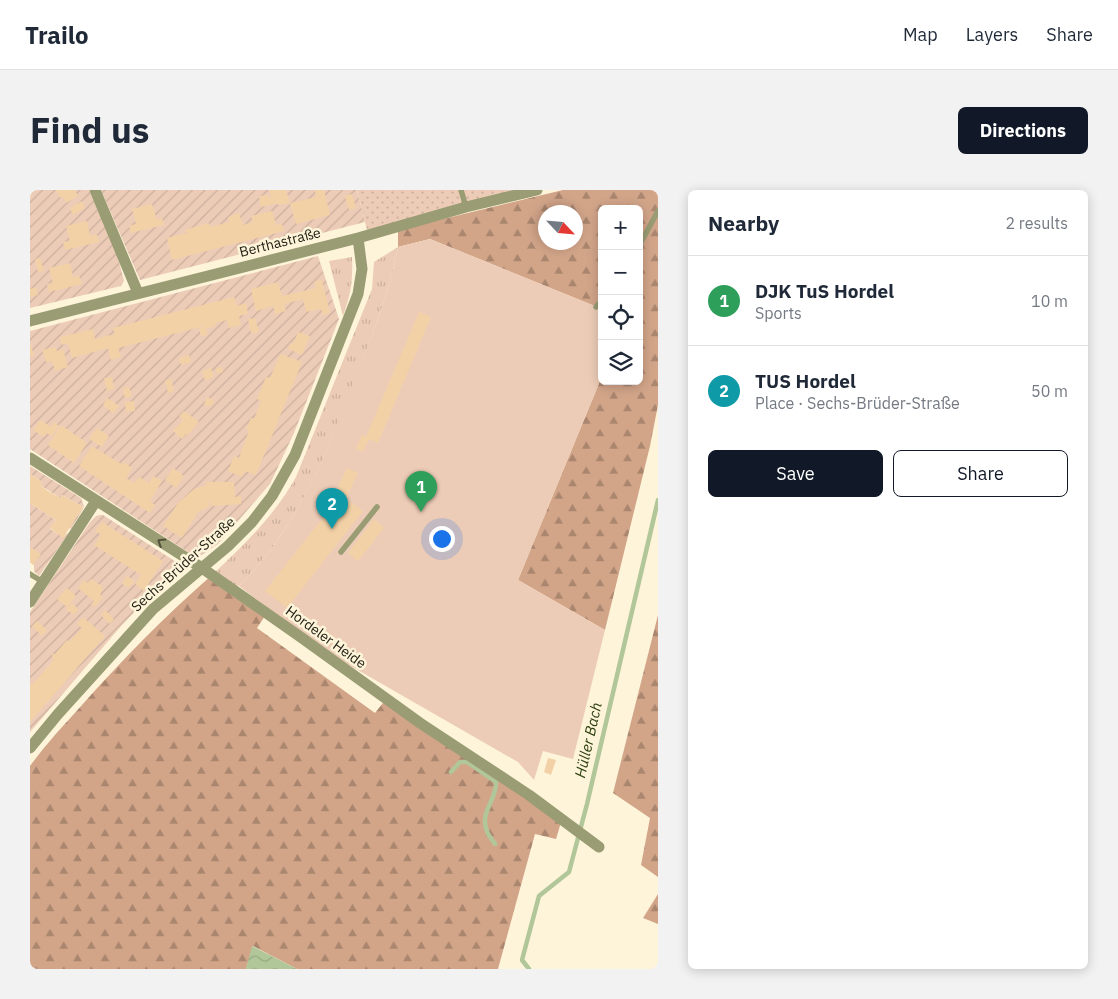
<!DOCTYPE html>
<html lang="en">
<head>
<meta charset="utf-8">
<style>
  body { margin:0; font-family:"IBM Plex Sans",sans-serif; background:#f2f2f3; color:#1f2937 }
  .controls { position:absolute; right:15px; top:15px; display:grid; overflow:hidden; border-radius:8px; box-shadow:0 2px 12px #0003 }
  .controls button { width:45px; height:45px; display:grid; place-items:center; padding:0; border:0; border-bottom:1px solid #e0e1e3; background:#fff; color:#1f2937; font:25px sans-serif }
  .compass { position:absolute; left:508px; top:15px; width:45px; height:45px; border-radius:50%; background:#fff; box-shadow:0 2px 12px #0003; rotate:116deg }
  .you { position:absolute; left:411px; top:348px; width:18px; height:18px; margin:-12px; border:4px solid #fff; border-radius:50%; background:#1a73e8; box-shadow:0 0 0 8px #1a73e833 }
  .badge { display:grid; place-items:center; width:32px; height:32px; border-radius:50%; background:#111827; color:#fff; font-size:16px; font-weight:700 }
  .pin { position:absolute; translate:-50% -41px; filter:drop-shadow(0 1px 2px #0008) }
  .pin::after { content:''; position:absolute; top:26px; width:18px; height:15px; background:inherit; clip-path:polygon(0 0,100% 0,50% 100%) }
  .list { margin:0; padding:0; list-style:none }
  h2 { display:flex; justify-content:space-between; align-items:center; height:65px; margin:0; padding:0 20px; font-size:21px }
  h2 small { font-size:16px; font-weight:400; color:#747a83 }
  .list li { display:grid; grid-template-columns:32px 1fr auto; gap:15px; align-items:center; box-sizing:border-box; height:90px; padding:0 20px; border-top:1px solid #e0e1e3 }
  .list b { display:block; font-size:19px; white-space:nowrap }
  .list p { margin:0; font-size:16px; white-space:nowrap; color:#747a83 }
  .list em { font-size:16px; font-style:normal; color:#747a83 }
  .actions { display:flex; gap:10px; padding:15px 20px }
  .actions a { flex:1; padding:11px 0; border:1px solid #111827; border-radius:8px; text-align:center; font-size:18px; color:#111827 }
  .actions .main { background:#111827; color:#fff }
  .icon { flex:none; width:28px; height:28px; fill:none; stroke:currentColor; stroke-width:2; stroke-linecap:round; stroke-linejoin:round }
  .map { position:relative; flex:none; width:628px; height:779px; overflow:hidden; border-radius:8px }
  header { display:flex; align-items:center; gap:30px; box-sizing:border-box; height:70px; padding:0 25px; background:#fff; border-bottom:1px solid #e0e1e3 }
  header strong { font-size:24px }
  nav { display:flex; gap:28px; margin-inline-start:auto; font-size:18px }
  .intro { display:flex; align-items:center; justify-content:space-between; box-sizing:border-box; height:120px; padding:0 30px }
  h1 { margin:0; font-size:35px }
  .button { padding:12px 22px; border-radius:8px; background:#111827; color:#fff; font-size:18px; font-weight:700 }
  main { display:flex; gap:30px; padding:0 30px }
  aside { flex:1; background:#fff; border-radius:8px; box-shadow:0 2px 12px #0003 }
  .map>svg:first-child { display:block }
  .grass { fill:url(#grass-tufts) }
  .forest { fill:url(#forest-firs); fill-rule:evenodd }
  .park { fill:url(#park-dots) }
  .garden { fill:url(#garden-furrows) }
  .pitch { fill:#edccb7 }
  .water { fill:url(#water-waves) }
  .lines { fill:none; stroke-linecap:round; stroke-linejoin:round }
  .stream { stroke:#b1c699; stroke-width:4.5 }
  .building { fill:#f2d1a7 }
  .lane { stroke:#9a9c73; stroke-width:5.5 }
  .street { stroke:#9a9c73; stroke-width:11 }
  .oneway { stroke:#53523b }
  .labels { text-anchor:middle; dominant-baseline:central; stroke-width:5; stroke-linejoin:round; paint-order:stroke }
  .street-label { font-size:14px; fill:#232016; stroke:#fdf4d9 }
  .water-label { font-size:15px; font-style:italic; fill:#2d400f; stroke:#fdf4d9 }
</style>
</head>
<body>
<header>
<strong>Trailo</strong>
<nav><a>Map</a><a>Layers</a><a>Share</a></nav>
</header>
<div class="intro"><h1>Find us</h1><a class="button">Directions</a></div>
<main>
<div class="map">
<svg width="628" height="779" viewBox="0 0 628 779">
  <defs>
    <pattern id="grass-tufts" width="24" height="20" patternUnits="userSpaceOnUse" patternTransform="scale(1.25)"><rect width="24" height="20" fill="#edccb7"/><path d="M3 7l-1-3M5 7V3M7 7l1-3M15 17l-1-3M17 17v-4M19 17l1-3" fill="none" stroke="#cbaf9d"/></pattern>
    <pattern id="forest-firs" width="22" height="20" patternUnits="userSpaceOnUse" patternTransform="scale(1.25)"><rect width="22" height="20" fill="#d2a589"/><path d="M5 1l3.5 6h-7zM16 11l3.5 6h-7z" fill="#aa866f"/></pattern>
    <pattern id="park-dots" width="8" height="8" patternUnits="userSpaceOnUse" patternTransform="scale(1.25)"><rect width="8" height="8" fill="#edccb7"/><path d="M2 2h.1M6 6h.1" fill="none" stroke="#cbaf9d" stroke-width="1.8" stroke-linecap="round"/></pattern>
    <pattern id="garden-furrows" width="10" height="10" patternUnits="userSpaceOnUse" patternTransform="scale(1.25)"><rect width="10" height="10" fill="#edccb7"/><path d="M-1 1l2-2M0 10L10 0M9 11l2-2" fill="none" stroke="#cbaf9d"/></pattern>
    <pattern id="water-waves" width="16" height="10" patternUnits="userSpaceOnUse" patternTransform="scale(1.25)"><rect width="16" height="10" fill="#b1c699"/><path d="M0 5q4-4 8 0t8 0" fill="none" stroke="#98aa83"/></pattern>
  </defs>
  <rect width="100%" height="100%" fill="#fdf4d9"/>
  <path class="grass" d="M368 57C360 100 344 140 329 181 300 257 268 338 209 396L194 393 182 385C214 355 245 325 266 287L342 99 344 72Z
    M322 67C323 90 321 104 313 126L299 71Z"/>
  <path class="forest" d="M533 0H628V215L620 256 575 440 488 390 572 186V191H609V19H572V119L400 49 368 57V40ZM516 22H546V52H516Z
    M182 385 237 423 227 438 345 523 356 509 532 629 526 649 505 644 468 779H267L223 756 216 779H0V576C16 554 34 535 52 515 94 468 135 426 182 385Z
    M628 425V687L611 675 620 628 583 603Z
    M628 704V734L613 728Z"/>
  <path class="park" d="M327 0H501L338 44Z"/>
  <path class="garden" d="M0 0H59L86 60 94 91 91 96 0 118Z
    M71 0H327L335 32 110 90Z
    M288 66 309 129 264 243 240 294 188 354 167 368 0 259V141Z
    M0 276 51 308 54 316 53 319 41 339 39 338 53 317 32 305 30 308 10 295 12 292 0 284Z
    M0 313 26 330 20 339 33 347 37 343 38 344 9 386 4 381V375L0 372Z
    M70 325H73L154 377 116 410 92 435 0 542V422L60 332 66 326Z"/>
  <path class="pitch" d="M400 49 572 119V186L488 390 575 440 543 569 513 561 504 590 488 572 293 460 209 396C269 337 301 254 330 177 345 138 360 99 368 57Z"/>
  <path class="water" d="M222 756 267 779H216Z"/>
  <g class="lines">
    <path class="stream" d="M421 582 430 572H437L466 592C467 610 449 622 457 641 458 646 463 650 465 654
      M499 779 492 770 509 706 539 682 557 614 628 310"/>
  </g>
  <path class="building" d="M26 0H45L48 6 36 13 33 7 30 8Z
    M239 0H256L260 13 248 15 247 13 231 17 229 6 238 5 239 8H241Z
    M285 0H294L300 25 266 34 260 13 286 7Z
    M322 4 326 18 319 20 315 6Z
    M52 11 55 18 43 25 40 18Z
    M122 14 127 30 132 28 134 35 101 43 99 36 106 34 102 19Z
    M242 21 246 35 252 34 254 41 142 70 137 48 157 43 155 40 179 33 180 37 199 32 198 27 209 23 213 35 223 32 221 26Z
    M57 31 60 46 67 44 69 52 35 60 33 52 40 51 36 36Z
    M10 68 14 81 8 82 5 69Z
    M40 73 43 87 49 86 52 94 19 102 17 94 23 93 19 78Z
    M292 90 300 123 293 125 291 119 276 122 273 109 254 114 256 121 245 124 243 116 226 121 221 99 248 92 252 106 286 98 284 92Z
    M6 97 8 105 0 107V99Z
    M204 107 207 116 216 113 217 118 218 124 209 126 211 135 199 138 197 130 185 133 186 136 176 139 178 145 171 146 169 139 175 136 88 158 91 167 81 170 78 158 42 168 38 153 32 155 30 147 63 139 65 149 85 144 83 138Z
    M389 122 401 127 348 253 339 249 333 262 326 259 332 245 336 247Z
    M225 128 229 142 221 143 218 129Z
    M268 142 280 146 272 165 258 159 260 153 263 154Z
    M0 153 4 165 0 166Z
    M25 157 27 161 33 159 38 177 25 181 22 171 16 172 12 160Z
    M250 164 272 172 226 285 215 281 212 287 198 281 204 266 209 268 219 240 216 239 221 228 224 229 231 211 227 209 236 187 240 188Z
    M159 165 161 172 151 175 149 168Z
    M192 177 193 182 187 184 186 178Z
    M181 178 184 187 175 190 172 181Z
    M82 187 84 199 77 201 74 188Z
    M141 189 144 201 138 203 135 190Z
    M99 197 102 206 95 208 93 198Z
    M177 207 184 210 181 217 174 215Z
    M77 208 89 216 83 223 73 215Z
    M104 211 105 221 96 222 95 212Z
    M154 221 169 232 158 245 156 244 152 249 143 241 153 230 149 226Z
    M10 230 21 237 24 232 29 236 22 246 16 243 14 247 3 240Z
    M31 235 57 253 44 273 18 255Z
    M67 238 79 246 72 257 59 249Z
    M62 256 91 274 93 272 102 278 96 288 104 293 109 287 119 293 123 286 132 291 120 311 125 315 120 323 49 276Z
    M143 278 154 286 146 298 135 290Z
    M317 278 328 283 316 309 333 321 257 418 235 401 310 306 305 303Z
    M0 284 12 292 10 295 18 301 30 308 32 305 53 317 33 348 20 338 26 330 0 313Z
    M176 292H204L205 307 211 306V314L181 316 179 309V317L168 322 152 348 133 336 148 313 164 299 177 295Z
    M344 329 354 338 328 371 318 363Z
    M72 332 133 371 114 401 105 394 111 385 64 355 71 345 65 341Z
    M0 357 11 364 3 375 0 372Z
    M97 386 104 390 100 398 92 394Z
    M61 389 72 396 71 398 73 399 70 405 73 407 65 417 61 414 64 411 48 398 54 390 57 393Z
    M37 398 46 406 37 417 27 409Z
    M42 413 48 419 44 425 36 419Z
    M75 420 84 429 80 434 71 425Z
    M53 427 75 446 0 532V494L2 495 23 471 22 464H25L37 450 39 452 52 438 47 434Z
    M7 431 17 440 12 446 2 436Z
    M518 568 526 570 521 585 514 582Z"/>
  <g class="lines">
    <path class="lane" d="M431 0 436 17
      M609 56 628 21
      M566 117 572 110
      M311 362 347 317
      M0 384 13 392"/>
    <path class="street" d="M65 0 108 103
      M0 131 328 48 436 17 507 0
      M0 268 172 378 272 448 390 533 499 605 569 657
      M0 412 66 311
      M0 558 28 524 123 419 198 356 222 332 242 306 265 265 328 104 332 79 328 48"/>
  </g>
  <defs><path id="oneway-chevron" d="M-2-3.5L2.5 0L-2 3.5" fill="none" stroke-width="1.6" stroke-linecap="round" stroke-linejoin="round" transform="scale(1.25)"/></defs>
  <use class="oneway" href="#oneway-chevron" transform="translate(131 352) rotate(-148)"/>
  <g class="labels">
    <g class="street-label">
      <text transform="translate(250 52) rotate(-14)">Berthastraße</text>
      <text transform="translate(153 374) rotate(-42)">Sechs-Brüder-Straße</text>
      <text transform="translate(296 447) rotate(36)">Hordeler Heide</text>
    </g>
    <g class="water-label">
      <text transform="translate(558 550) rotate(-77)">Hüller Bach</text>
    </g>
  </g>
</svg>
<div class="controls">
<button>+</button>
<button>−</button>
<button><svg class="icon" aria-label="locate" viewBox="0 0 24 24"><circle cx="12" cy="12" r="6"/><path d="M12 2v4M12 18v4M2 12h4M18 12h4"/></svg></button>
<button><svg class="icon" aria-label="layers" viewBox="0 0 24 24"><path d="M12 4l9 5-9 5-9-5zM3 14l9 5 9-5"/></svg></button>
</div>
<svg class="compass" viewBox="-18 -18 36 36"><path d="M0-13l5 13h-10z" fill="#e53935"/><path d="M0 13l5-13h-10z" fill="#747a83"/></svg>
<div class="you"></div>
<div class="pin badge" style="left:391px;top:322px;background:#2e9e5b">1</div>
<div class="pin badge" style="left:302px;top:339px;background:#0f9aa8">2</div>
</div>
<aside>
<h2>Nearby<small>2 results</small></h2>
<ul class="list">
<li><span class="badge" style="background:#2e9e5b">1</span><div><b>DJK TuS Hordel</b><p>Sports</p></div><em>10 m</em></li>
<li><span class="badge" style="background:#0f9aa8">2</span><div><b>TUS Hordel</b><p>Place · Sechs-Brüder-Straße</p></div><em>50 m</em></li>
</ul>
<div class="actions"><a class="main">Save</a><a>Share</a></div>
</aside>
</main>
</body>
</html>
